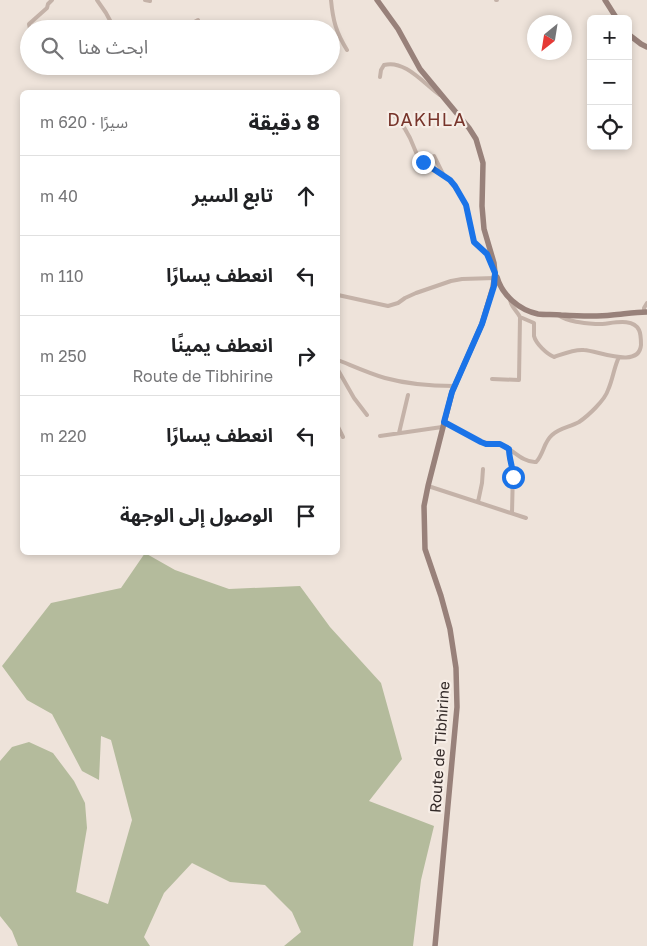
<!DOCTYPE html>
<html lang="ar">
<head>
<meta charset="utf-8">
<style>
  body { margin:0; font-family:"Golos Text","Noto Sans Arabic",sans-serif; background:#f6f6f6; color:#202124; direction:rtl }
  .controls { position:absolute; right:15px; top:15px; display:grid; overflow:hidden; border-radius:8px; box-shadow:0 2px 8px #0003 }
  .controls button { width:45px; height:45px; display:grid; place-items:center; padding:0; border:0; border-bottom:1px solid #e0e0e0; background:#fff; color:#202124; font:25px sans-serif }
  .compass { position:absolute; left:527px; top:15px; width:45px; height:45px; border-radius:50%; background:#fff; box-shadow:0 2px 8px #0003; rotate:210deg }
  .stop { position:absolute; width:15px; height:15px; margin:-11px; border:4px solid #1a73e8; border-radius:50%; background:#fff }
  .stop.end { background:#1a73e8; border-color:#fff; box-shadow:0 1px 5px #0008 }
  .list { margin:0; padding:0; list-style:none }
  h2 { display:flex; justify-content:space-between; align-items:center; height:65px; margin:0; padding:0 20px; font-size:21px }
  h2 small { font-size:16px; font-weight:400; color:#757577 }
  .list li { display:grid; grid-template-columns:32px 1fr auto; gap:15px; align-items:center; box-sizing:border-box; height:80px; padding:0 20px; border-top:1px solid #e0e0e0 }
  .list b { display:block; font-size:19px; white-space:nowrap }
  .list p { margin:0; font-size:16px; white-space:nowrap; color:#757577 }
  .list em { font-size:16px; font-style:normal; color:#757577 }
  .icon { flex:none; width:28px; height:28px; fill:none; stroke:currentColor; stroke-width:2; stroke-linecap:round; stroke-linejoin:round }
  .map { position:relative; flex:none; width:647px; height:946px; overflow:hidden; direction:ltr }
  .search { position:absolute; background:#fff; box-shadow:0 2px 8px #0003; left:20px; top:20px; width:320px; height:55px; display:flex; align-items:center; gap:12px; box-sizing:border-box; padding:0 18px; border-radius:28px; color:#757577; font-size:19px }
  .panel { position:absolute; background:#fff; box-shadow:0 2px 8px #0003; left:20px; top:90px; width:320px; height:465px; border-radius:8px; direction:rtl }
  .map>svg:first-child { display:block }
  .green { fill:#b4bb9c }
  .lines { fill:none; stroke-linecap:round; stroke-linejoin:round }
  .street { stroke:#c4b2a8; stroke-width:4 }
  .secondary { stroke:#98817a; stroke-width:5.5 }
  .route { stroke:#1a73e8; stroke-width:6 }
  .labels { text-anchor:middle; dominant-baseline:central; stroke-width:4.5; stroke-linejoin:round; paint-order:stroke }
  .street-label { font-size:15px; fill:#322927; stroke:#f6ede6 }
  .quarter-label { font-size:18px; letter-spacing:1px; fill:#77342a; stroke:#f6ede6 }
</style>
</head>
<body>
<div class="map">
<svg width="647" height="946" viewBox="0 0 647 946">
  <rect width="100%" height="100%" fill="#eee3da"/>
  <path class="green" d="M145 553 175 570 229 589 300 586 330 627 381 683 402 759 369 801 434 826 421 880 413 946H284L301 932 292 912 265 885 230 882 192 863 164 893 144 937 150 946H18L12 931 0 916V761L12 747 29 742 53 753 74 781 85 803 87 828 76 892 108 904 132 820 111 740 101 736 99 780 82 771 52 714 27 700 2 666 51 603 121 588Z"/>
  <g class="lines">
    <path class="street" d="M97 0 106 13 113 26 115 28 120 29
      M145 0 150 1
      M331 0C333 21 336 32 347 50
      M496 0H497
      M30 29 29 24 47 8 48 4 52 0
      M182 29 198 20
      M380 77 381 70 384 65C405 59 425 85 440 95
      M395 116 405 129 410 138 418 157 429 167 450 180 460 195 466 205 474 242 487 254 493 269
      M434 156 443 174
      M338 295 388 306 398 303 405 298 416 293 451 281 462 279 495 278
      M644 312V308L647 303
      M520 317 534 323C534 327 534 332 534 336 536 344 547 354 554 357 563 354 574 349 584 350 599 351 639 369 641 345 641 340 641 334 639 330 632 316 608 325 596 324 583 323 569 322 558 315
      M338 360C353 366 368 373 385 378 407 384 431 386 454 386
      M338 370 354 398 367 415
      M492 379 519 380 520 317C517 311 510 306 510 299
      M444 422 481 442C488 444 495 442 501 444 512 449 523 463 536 462 544 454 543 443 552 435 559 428 570 427 579 422 588 416 605 400 608 390 613 379 614 367 619 357
      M338 427 343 437
      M399 433 408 395
      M380 436 442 427
      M509 449V458L513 470 512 513
      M428 486 526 518
      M478 502 482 483 483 469"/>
    <path class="secondary" d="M377 0 398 29 420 69 469 128 476 139 483 163 482 206 484 229 494 263 495 273 493 287 482 324 452 392 428 486 424 506 425 549 441 596 450 629 456 668 457 707 435 946
      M605 0 617 19
      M628 34 641 44 647 47
      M497 277C502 295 519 310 538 314 546 315 554 314 561 315 578 316 595 317 612 315 624 314 635 312 647 312"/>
  </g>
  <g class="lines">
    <path class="route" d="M423 162 450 180 455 186 466 205 474 242 487 254 495 273 494 286 482 324 452 392 444 422 481 442 486 444H500L509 449C509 459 513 467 513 477"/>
  </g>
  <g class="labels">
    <g class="street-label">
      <text transform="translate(439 747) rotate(-86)">Route de Tibhirine</text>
    </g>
    <g class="quarter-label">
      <text x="427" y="119">DAKHLA</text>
    </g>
  </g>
</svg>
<div class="controls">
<button>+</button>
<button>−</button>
<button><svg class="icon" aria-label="locate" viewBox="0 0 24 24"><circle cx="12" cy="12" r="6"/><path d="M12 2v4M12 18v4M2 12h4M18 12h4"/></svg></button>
</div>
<svg class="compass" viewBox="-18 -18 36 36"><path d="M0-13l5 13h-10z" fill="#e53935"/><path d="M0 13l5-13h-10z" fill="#757577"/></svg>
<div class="stop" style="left:513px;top:477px"></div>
<div class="stop end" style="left:423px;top:162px"></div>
<div class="search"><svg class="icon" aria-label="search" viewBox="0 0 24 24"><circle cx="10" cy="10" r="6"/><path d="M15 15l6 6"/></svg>ابحث هنا</div>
<section class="panel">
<h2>8 دقيقة<small>سيرًا · 620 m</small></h2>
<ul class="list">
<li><svg class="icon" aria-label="ahead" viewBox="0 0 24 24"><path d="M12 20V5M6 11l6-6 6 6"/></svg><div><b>تابع السير</b></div><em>40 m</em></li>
<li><svg class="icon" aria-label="left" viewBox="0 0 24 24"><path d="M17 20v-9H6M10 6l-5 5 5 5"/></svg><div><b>انعطف يسارًا</b></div><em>110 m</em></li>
<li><svg class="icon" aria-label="right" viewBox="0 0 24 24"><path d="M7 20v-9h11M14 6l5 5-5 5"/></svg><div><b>انعطف يمينًا</b><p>Route de Tibhirine</p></div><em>250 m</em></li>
<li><svg class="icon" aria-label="left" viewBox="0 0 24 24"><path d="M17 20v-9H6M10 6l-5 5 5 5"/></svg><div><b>انعطف يسارًا</b></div><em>220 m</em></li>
<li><svg class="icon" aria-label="arrive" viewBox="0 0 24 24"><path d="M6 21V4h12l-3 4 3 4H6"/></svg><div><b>الوصول إلى الوجهة</b></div></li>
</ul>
</section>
</div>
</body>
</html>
